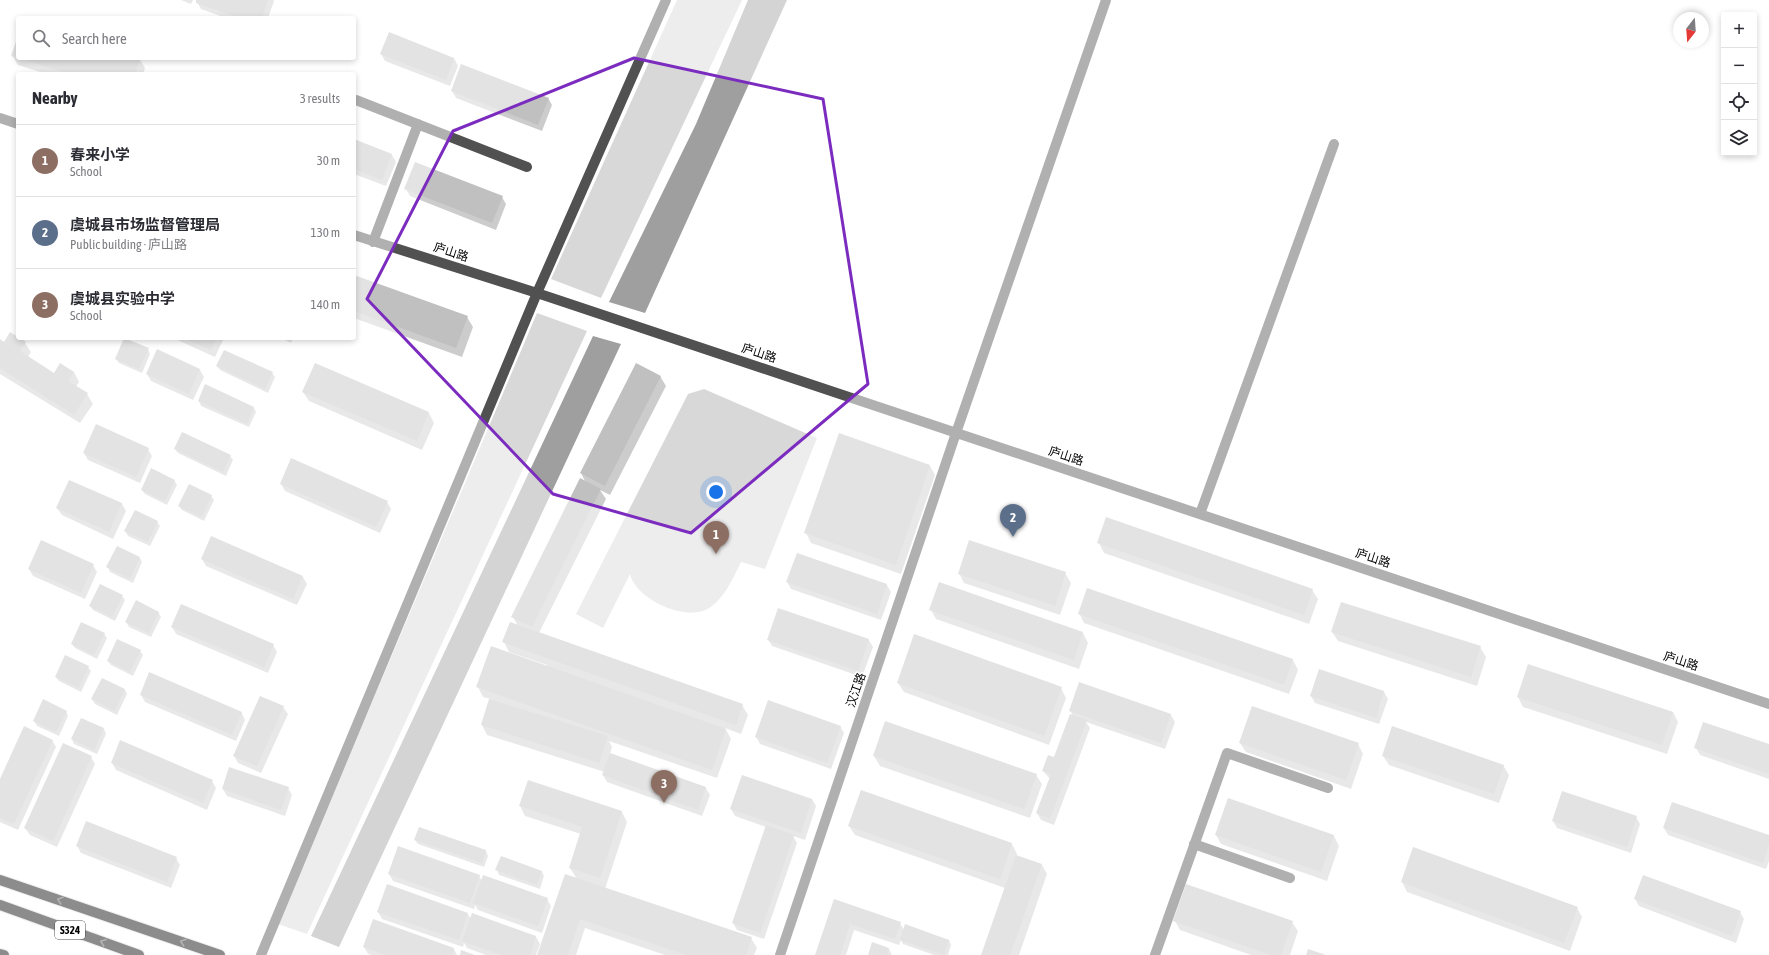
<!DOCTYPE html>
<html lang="en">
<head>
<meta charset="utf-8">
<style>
  body { margin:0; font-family:"Asap Condensed","Noto Sans SC",sans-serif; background:#f2f2f3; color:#2b2b33 }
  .controls { position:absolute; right:12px; top:12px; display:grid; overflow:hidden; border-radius:4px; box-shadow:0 2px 6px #0003 }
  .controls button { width:36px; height:36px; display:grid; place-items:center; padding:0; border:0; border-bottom:1px solid #e1e1e2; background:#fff; color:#2b2b33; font:20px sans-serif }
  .compass { position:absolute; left:1673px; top:12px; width:36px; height:36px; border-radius:50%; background:#fff; box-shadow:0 2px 6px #0003; rotate:197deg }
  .you { position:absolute; left:716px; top:492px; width:14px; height:14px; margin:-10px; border:3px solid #fff; border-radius:50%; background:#1a73e8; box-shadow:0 0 0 6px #1a73e833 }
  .badge { display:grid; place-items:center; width:26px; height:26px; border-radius:50%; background:#2563eb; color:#fff; font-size:13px; font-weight:700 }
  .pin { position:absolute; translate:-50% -33px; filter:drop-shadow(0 1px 2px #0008) }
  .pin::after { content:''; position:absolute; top:21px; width:14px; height:12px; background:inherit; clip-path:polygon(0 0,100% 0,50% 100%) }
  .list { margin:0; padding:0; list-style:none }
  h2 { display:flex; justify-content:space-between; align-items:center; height:52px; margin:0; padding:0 16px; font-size:17px }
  h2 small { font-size:13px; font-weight:400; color:#7c7c81 }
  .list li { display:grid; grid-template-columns:26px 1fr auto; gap:12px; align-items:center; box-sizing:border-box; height:72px; padding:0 16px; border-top:1px solid #e1e1e2 }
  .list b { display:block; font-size:15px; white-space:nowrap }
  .list p { margin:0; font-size:13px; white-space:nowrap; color:#7c7c81 }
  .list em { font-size:13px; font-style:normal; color:#7c7c81 }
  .icon { flex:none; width:22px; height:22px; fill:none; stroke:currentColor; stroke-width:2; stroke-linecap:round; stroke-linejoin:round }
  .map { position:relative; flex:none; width:1769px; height:955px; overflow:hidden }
  .search { position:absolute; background:#fff; box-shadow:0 2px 6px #0003; left:16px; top:16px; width:340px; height:44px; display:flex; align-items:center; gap:10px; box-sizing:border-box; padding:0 14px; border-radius:4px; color:#7c7c81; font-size:15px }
  .panel { position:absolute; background:#fff; box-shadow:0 2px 6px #0003; left:16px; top:72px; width:340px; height:268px; border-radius:4px }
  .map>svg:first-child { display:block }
  .green { fill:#d8d8d8 }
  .water { fill:#9f9f9f }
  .shadow { fill:#0003 }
  .building { fill:#c0c0c0 }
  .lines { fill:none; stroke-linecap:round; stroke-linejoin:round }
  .major-casing { stroke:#dbdbdb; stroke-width:12 }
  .minor { stroke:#515151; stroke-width:10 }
  .major { stroke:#000; stroke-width:10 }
  .oneway { stroke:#595959 }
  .marked { fill:none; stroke:#7b2cbf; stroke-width:3; stroke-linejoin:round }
  .labels { text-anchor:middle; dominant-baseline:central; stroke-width:3; stroke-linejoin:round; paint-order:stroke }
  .shield { fill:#fff; stroke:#4c4c4c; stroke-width:1 }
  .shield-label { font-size:11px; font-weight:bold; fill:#000 }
  .street-label { font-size:12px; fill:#000; stroke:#fff }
</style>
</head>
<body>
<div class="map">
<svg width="1769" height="955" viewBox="0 0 1769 955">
  <rect width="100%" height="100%" fill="#fff"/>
  <path class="green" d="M677 0H742L601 298 551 279Z
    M537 313 587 331 307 934 278 924Z
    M704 389 817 438 765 569 741 562C733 578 725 598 709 608 687 623 635 599 630 574L603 628 576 614 688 394Z"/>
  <path class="water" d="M748 0H787L645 313 609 302 696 124Z
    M593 336 621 344 339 947 311 936Z"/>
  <path class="shadow" d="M181 0H193L191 4Z
    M197 0H273L274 1 268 18H226L201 9 197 2Z
    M18 38V58H139L145 68 143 74H46L18 65 12 55Z
    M381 54 454 58 458 66 450 86 385 61Z
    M452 91 548 98 552 105 542 131 456 98Z
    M354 140 392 155 396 162 386 186 354 174Z
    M406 189 502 197 506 204 496 230 410 196Z
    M354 276 467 317 473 327 462 357 354 318Z
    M173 338H224L215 357Z
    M281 338H293L291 343Z
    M0 341 4 343H25L31 352 28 357 54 374 74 372 79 382 76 387 87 394 93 404 80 423 0 374Z
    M148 349 150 354 142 373 119 363 116 359Z
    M157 351 200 370 204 377 193 400 151 381 147 374Z
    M315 364 429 413 434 423 422 450 309 401 303 392Z
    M217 366 272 373 275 377 268 393 220 370Z
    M660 376 666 386 610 495 600 490 606 499 539 633 742 705 748 715 741 734 725 728 731 739 717 778 609 741 612 747 610 754 706 788 710 795 702 816 607 782 603 775 605 772 487 735 482 725 490 699 483 697 478 687 546 667 547 665 509 652 504 642 518 626 513 617 586 483 581 473Z
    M199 401 254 408 256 412 249 427 201 406Z
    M840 435 930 466 935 475 901 574 811 543 806 533Z
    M148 449 152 456 140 483 88 460 84 453Z
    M175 449 230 456 233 460 226 476 178 453Z
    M174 480 177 485 167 505 145 494 142 490Z
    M70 481 122 504 126 511 113 539 62 515 57 508Z
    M281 484 387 502 391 509 380 533 285 491Z
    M211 496 214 500 204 521 182 510 179 506Z
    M157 522 160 526 150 546 128 536 125 531Z
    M212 538 303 577 307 584 297 605 206 566 202 559Z
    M1099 543 1312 590 1318 599 1309 624 1104 553Z
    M797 554 887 585 891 592 881 620 791 589 787 582Z
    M140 558 142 562 133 583 110 572 108 567Z
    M93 565 97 572 85 599 33 576 29 569Z
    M959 573H1065L1071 583 1060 615 964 583Z
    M940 583 1083 633 1088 643 1079 669 936 619 931 610Z
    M122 596 125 600 115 621 93 610 90 606Z
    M158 612 161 617 151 637 129 627 126 622Z
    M1079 613 1293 660 1298 670 1289 694 1084 623Z
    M172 627 273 645 277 652 268 673 176 634Z
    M1332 632 1480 647 1486 657 1477 686 1338 641Z
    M104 634 107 638 97 659 75 648 72 644Z
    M768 639 869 640 873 647 862 677 772 646Z
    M140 651 143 655 133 676 111 665 108 661Z
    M1528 665 1673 712 1678 722 1667 754 1523 707 1518 697Z
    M88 667 91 671 81 692 59 681 56 677Z
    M898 683 1061 688 1066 698 1049 745 904 692Z
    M125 690 127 694 117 715 95 704 92 699Z
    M1384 692 1388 699 1379 724 1315 703 1311 696Z
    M141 695 241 712 245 720 236 741 145 702Z
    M283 707 288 714 261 773 238 763 234 756Z
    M1070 710 1171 715 1175 722 1165 749 1086 722 1090 728 1054 825 1041 820 1037 813 1050 779 1043 771 1054 758 1073 716Z
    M66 711 68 716 59 736 37 726 34 721Z
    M82 719 104 729 106 734 97 754 74 744 72 739Z
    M840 726 844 733 831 769 760 744 756 737Z
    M52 740 56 747 18 830 0 822V781Z
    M121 742 212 781 216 788 207 810 116 770 112 763Z
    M1240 743 1358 744 1363 754 1351 789 1246 752Z
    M1769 745V779L1700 755 1696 748Z
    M874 756 1036 775 1042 784 1030 818 880 766Z
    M1383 756 1503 765 1509 775 1499 803 1389 765Z
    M91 757 95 764 57 847 30 835 25 828Z
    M288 788 292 795 285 816 227 796 223 789Z
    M861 792 1012 844 1017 854 1016 856 1042 865 1047 874 1019 955H982L1005 888 855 835 849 826Z
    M812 799 816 806 805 840 793 836 797 843 764 939 737 930 733 923 766 827 735 816 731 809Z
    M1228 799 1334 836 1339 846 1327 881 1221 844 1216 835Z
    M1672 803 1769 836V861L1766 869 1668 835 1664 828Z
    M520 806 622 812 627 822 605 889 751 938 757 948 754 955H665L585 928 576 955H538L577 879 570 868 581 834 525 816Z
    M1636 817 1640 824 1631 853 1557 828 1553 821Z
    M415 840 486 851 488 856 484 867 418 844Z
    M77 846 176 858 180 865 171 888 81 853Z
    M501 857 542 872 544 876 540 889 499 875 497 870Z
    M389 874 479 876 482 881 547 899 551 906 542 933 478 910 475 905 474 909 393 881Z
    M1402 882 1577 908 1582 917 1570 951 1407 892Z
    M1635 899 1740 912 1744 919 1736 943 1639 906Z
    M834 900 900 923 904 930 949 940 951 945 948 955H934L903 944 901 940 899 945 854 930 846 955H816Z
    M378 912 468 914 471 919 536 937 540 944 536 955H486L467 948 464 943 463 947 382 919Z
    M1175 921 1292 922 1298 931 1290 955H1251L1180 930Z
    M364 947 454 949 457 955H372L368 954Z
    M889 949 892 955H869Z"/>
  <path class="building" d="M196 0H268L262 18H241L196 3Z
    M389 32 454 58 446 80 380 54Z
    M18 36V58L11 56Z
    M20 58H140L135 74H69Z
    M461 64 549 98 538 125 451 91Z
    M354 139 392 154 382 180 354 169Z
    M415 162 503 196 492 223 404 189Z
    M354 275 468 316 456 348 354 311Z
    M10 332 26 342 20 351 54 373 60 363 74 372 68 381 88 393 74 415 0 368V339L4 342Z
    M124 338 149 348 139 369 115 359Z
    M183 338H217L211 350Z
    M157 349 200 369 189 394 146 374Z
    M224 350 273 372 265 389 216 366Z
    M315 363 429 412 417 441 302 392Z
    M636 363 661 376 605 486 580 473Z
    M205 384 254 407 247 424 198 401Z
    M96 424 149 448 136 477 83 453Z
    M182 432 231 455 223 472 174 449Z
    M839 433 930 465 896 565 804 533Z
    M291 458 388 501 376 527 280 484Z
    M151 468 175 480 165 501 141 490Z
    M580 478 601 489 532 627 511 617Z
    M69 480 122 503 109 532 56 508Z
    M189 484 212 495 202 517 178 506Z
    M135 510 158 521 148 542 124 531Z
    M1106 517 1313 589 1304 615 1097 543Z
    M211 536 303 576 293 599 201 559Z
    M41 540 94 564 81 593 28 569Z
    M969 540 1066 572 1055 606 958 574Z
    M117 546 140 557 130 579 106 567Z
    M797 553 887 584 877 614 786 582Z
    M939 582 1083 632 1074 660 929 610Z
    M100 584 123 595 112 617 89 606Z
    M1087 588 1293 659 1284 685 1078 614Z
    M136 600 159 612 149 633 125 622Z
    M1341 602 1481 646 1471 677 1331 632Z
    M181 604 274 644 264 667 171 627Z
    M778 608 869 639 858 671 767 640Z
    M81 622 105 633 94 655 71 644Z
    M510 622 743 704 736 725 502 642Z
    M914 634 1062 687 1044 736 897 683Z
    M117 639 141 650 130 672 107 661Z
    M491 646 726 729 712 770 476 687Z
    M65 655 89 666 79 688 55 677Z
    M1528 664 1673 712 1662 745 1517 697Z
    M1319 669 1384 691 1376 718 1310 696Z
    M149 672 242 712 232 735 140 695Z
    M102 678 125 689 115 711 91 699Z
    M1079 682 1171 714 1161 743 1069 711Z
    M260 696 284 706 257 766 233 756Z
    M43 699 67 711 56 732 33 721Z
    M489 699 608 736 599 763 481 725Z
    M768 700 841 726 827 763 755 737Z
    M1252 706 1359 743 1346 780 1239 743Z
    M1070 714 1087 720 1050 819 1036 813 1051 774 1042 771 1048 755 1054 757Z
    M81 718 104 728 94 750 71 739Z
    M885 721 1037 774 1024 809 873 756Z
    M1703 722 1769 744V774L1694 748Z
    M24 726 53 740 14 824 0 818V779Z
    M1392 726 1504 765 1494 794 1382 756Z
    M120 740 213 780 203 803 111 763Z
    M63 743 92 756 53 841 24 828Z
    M610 753 706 787 698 810 602 775Z
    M229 767 289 787 281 810 222 789Z
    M742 775 812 799 801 833 730 809Z
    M528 780 622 811 600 878 569 868 582 827 519 806Z
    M861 790 1012 843 1000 879 848 826Z
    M1562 791 1637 816 1627 847 1552 821Z
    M1228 798 1334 835 1321 872 1215 835Z
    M1672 802 1769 835V844L1763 863 1663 828Z
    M86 821 177 857 167 882 76 846Z
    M766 825 794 835 760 933 732 923Z
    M419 827 486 850 482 863 414 840Z
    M398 846 480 875 470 903 388 874Z
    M1413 847 1578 907 1564 943 1401 882Z
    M1016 855 1042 864 1010 955H981Z
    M501 856 542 871 537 885 495 870Z
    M565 874 752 937 746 955H686L580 919 568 955H537Z
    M483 875 548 898 538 926 473 903Z
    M1643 875 1741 911 1732 936 1634 899Z
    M387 884 468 913 459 940 377 912Z
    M1186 884 1293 921 1281 955H1271L1173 921Z
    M834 899 901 922 895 939 850 924 840 955H815Z
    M472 913 536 936 530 955H501L462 941Z
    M373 919 454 948 452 955H386L363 947Z
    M905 924 949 940 944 955 900 940Z
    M872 942 889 948 887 955H868Z
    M1308 949 1326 955H1306Z
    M461 950 475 955H460Z"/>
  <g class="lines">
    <g class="major-casing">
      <path id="major" d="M0 880 220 955
        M0 905 139 955
        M0 954 4 955"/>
    </g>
    <path class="minor" d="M356 100 527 167
      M0 118 18 124
      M354 235 537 293 1769 704
      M373 242 418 124
      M1200 514 1334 144
      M1194 844 1290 878
      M261 955 537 293 666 0
      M780 955 956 433 1106 0
      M1155 955 1227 753 1328 788"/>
    <use href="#major" class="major"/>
  </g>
  <defs><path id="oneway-chevron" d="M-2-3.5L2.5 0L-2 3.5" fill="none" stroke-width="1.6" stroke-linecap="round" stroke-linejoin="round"/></defs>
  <g class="oneway">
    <use href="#oneway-chevron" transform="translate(60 900) rotate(-161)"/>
    <use href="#oneway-chevron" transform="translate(103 942) rotate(-160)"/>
    <use href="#oneway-chevron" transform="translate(183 942) rotate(-161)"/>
  </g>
  <path d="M0 0H1769V955H0ZM634 58 823 99 868 384 691 533 553 494 367 299 453 131Z" fill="#fff" fill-opacity=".55" fill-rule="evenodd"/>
  <path class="marked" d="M634 58 823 99 868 384 691 533 553 494 367 299 453 131Z"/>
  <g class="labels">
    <rect class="shield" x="55" y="921" width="30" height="18" rx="3"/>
    <g class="shield-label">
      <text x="70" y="930">S324</text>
    </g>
    <g class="street-label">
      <text transform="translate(451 252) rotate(18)">庐山路</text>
      <text transform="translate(759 353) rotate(18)">庐山路</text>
      <text transform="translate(1066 456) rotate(18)">庐山路</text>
      <text transform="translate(1373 558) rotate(18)">庐山路</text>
      <text transform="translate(1681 661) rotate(18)">庐山路</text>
      <text transform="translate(856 690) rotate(-71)">汉江路</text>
    </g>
  </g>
</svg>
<div class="controls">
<button>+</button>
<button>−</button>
<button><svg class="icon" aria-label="locate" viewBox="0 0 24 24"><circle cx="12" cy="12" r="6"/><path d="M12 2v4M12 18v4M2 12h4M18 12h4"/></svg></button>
<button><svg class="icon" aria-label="layers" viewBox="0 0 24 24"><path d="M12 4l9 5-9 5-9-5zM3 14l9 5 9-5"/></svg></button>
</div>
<svg class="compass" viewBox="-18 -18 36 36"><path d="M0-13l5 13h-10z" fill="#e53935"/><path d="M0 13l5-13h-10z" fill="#7c7c81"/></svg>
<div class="you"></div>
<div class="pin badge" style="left:716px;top:554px;background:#8d6e63">1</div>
<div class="pin badge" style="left:1013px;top:537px;background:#5c6f8a">2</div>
<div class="pin badge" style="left:664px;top:803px;background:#8d6e63">3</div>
<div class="search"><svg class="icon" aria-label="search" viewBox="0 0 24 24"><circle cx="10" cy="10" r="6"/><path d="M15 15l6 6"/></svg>Search here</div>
<section class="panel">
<h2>Nearby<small>3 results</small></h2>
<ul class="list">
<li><span class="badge" style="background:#8d6e63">1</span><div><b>春来小学</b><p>School</p></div><em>30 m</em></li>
<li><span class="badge" style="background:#5c6f8a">2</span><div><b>虞城县市场监督管理局</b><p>Public building · 庐山路</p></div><em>130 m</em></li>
<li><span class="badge" style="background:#8d6e63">3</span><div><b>虞城县实验中学</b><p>School</p></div><em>140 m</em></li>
</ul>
</section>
</div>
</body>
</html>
